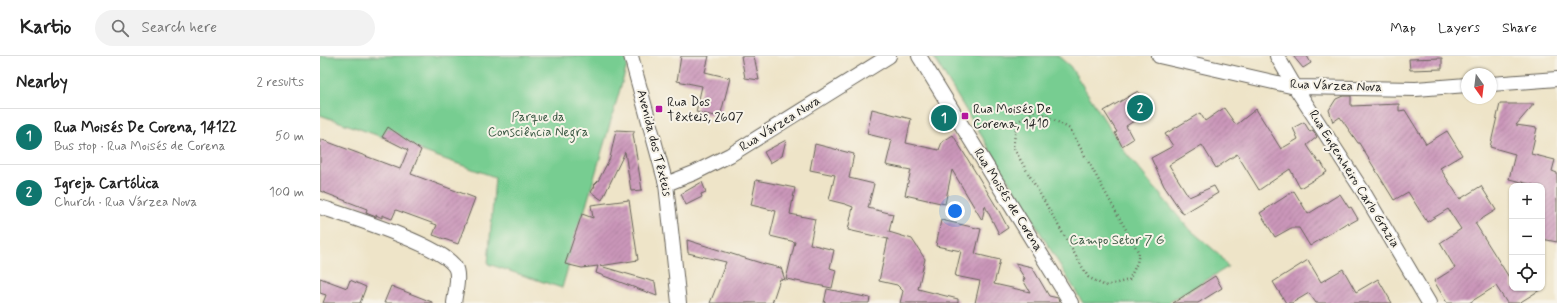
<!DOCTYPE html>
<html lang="en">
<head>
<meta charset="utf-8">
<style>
  body { margin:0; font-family:Mynerve,sans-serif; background:#f2f2f2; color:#222 }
  .controls { position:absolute; right:12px; bottom:12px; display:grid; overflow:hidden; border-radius:8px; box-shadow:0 1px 3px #0004 }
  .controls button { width:36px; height:36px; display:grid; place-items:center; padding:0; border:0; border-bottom:1px solid #e0e0e0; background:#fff; color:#222; font:20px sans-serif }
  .compass { position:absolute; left:1141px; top:12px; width:36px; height:36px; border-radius:50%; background:#fff; box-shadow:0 1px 3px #0004; rotate:166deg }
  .you { position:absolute; left:635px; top:155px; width:14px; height:14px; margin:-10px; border:3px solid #fff; border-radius:50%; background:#1a73e8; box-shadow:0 0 0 6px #1a73e833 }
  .badge { display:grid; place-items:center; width:26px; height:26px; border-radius:50%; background:#0f766e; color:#fff; font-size:13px; font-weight:700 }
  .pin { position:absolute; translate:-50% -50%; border:2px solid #fff; box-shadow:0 1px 4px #0006 }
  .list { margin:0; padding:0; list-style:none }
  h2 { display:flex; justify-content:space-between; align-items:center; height:52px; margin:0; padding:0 16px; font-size:17px }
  h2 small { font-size:13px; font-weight:400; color:#767676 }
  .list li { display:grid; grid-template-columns:26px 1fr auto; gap:12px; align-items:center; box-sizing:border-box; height:56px; padding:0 16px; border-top:1px solid #e0e0e0 }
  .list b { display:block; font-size:15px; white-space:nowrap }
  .list p { margin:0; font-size:13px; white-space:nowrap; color:#767676 }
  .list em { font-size:13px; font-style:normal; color:#767676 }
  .icon { flex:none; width:22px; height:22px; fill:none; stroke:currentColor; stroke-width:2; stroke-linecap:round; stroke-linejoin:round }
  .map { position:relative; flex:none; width:1237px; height:247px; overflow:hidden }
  header { display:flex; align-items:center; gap:24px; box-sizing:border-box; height:56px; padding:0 20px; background:#fff; border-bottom:1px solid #e0e0e0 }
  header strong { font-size:19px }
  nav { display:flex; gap:22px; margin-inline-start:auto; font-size:14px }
  .search { width:280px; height:36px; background:#f2f2f2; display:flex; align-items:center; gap:10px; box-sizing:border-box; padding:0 14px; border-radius:22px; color:#767676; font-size:15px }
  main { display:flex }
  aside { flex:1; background:#fff }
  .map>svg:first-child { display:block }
  .green { fill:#77cd91; stroke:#4a7456 }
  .building { fill:url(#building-hatch) }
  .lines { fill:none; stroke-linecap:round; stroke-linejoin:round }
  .minor-casing { stroke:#666258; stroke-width:16 }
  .path { stroke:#666258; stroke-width:2.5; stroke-dasharray:1 3; stroke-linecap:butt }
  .minor { stroke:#fff; stroke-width:14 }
  .poi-dot { fill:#b5179e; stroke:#f7f3e8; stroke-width:1.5 }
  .labels { text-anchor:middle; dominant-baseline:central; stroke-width:4; stroke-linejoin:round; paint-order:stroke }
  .street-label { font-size:13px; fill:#1c1c1c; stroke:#f7f3e8 }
  .poi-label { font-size:13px; fill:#1c1c1c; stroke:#f7f3e8; text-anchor:start }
  .park-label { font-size:13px; fill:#3c5a45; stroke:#f7f3e8 }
</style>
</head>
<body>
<header>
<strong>Kartio</strong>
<div class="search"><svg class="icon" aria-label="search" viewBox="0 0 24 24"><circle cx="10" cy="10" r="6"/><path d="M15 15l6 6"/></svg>Search here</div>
<nav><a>Map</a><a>Layers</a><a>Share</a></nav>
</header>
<main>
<aside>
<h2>Nearby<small>2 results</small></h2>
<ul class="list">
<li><span class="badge">1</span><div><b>Rua Moisés De Corena, 14122</b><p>Bus stop · Rua Moisés de Corena</p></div><em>50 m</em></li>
<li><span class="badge">2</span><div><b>Igreja Cartólica</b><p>Church · Rua Várzea Nova</p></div><em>100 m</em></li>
</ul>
</aside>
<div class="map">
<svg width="1237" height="247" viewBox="0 0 1237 247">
  <defs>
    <pattern id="building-hatch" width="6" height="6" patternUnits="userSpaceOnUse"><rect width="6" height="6" fill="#cb96ba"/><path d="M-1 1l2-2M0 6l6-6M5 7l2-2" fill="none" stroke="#a47a96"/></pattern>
  </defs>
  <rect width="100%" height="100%" fill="#f7f3e8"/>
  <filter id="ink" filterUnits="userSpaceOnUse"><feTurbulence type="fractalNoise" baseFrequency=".025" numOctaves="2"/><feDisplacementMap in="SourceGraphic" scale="8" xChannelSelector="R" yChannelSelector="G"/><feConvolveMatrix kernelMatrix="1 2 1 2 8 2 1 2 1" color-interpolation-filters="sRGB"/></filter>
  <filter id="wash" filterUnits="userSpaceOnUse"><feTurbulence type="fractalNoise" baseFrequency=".012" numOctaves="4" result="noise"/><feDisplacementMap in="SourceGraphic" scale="16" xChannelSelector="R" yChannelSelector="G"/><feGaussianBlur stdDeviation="0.9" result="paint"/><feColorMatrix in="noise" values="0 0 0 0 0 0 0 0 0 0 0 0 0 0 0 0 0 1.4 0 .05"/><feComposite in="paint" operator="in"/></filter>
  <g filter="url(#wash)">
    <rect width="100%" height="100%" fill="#eee4c8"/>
    <path class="green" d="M0 0H302L308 6 242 232 168 208 175 121 0 59Z
      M613 0H738L750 10 805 96 867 171 900 199 908 211 848 247H763Z"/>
    <g id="blocks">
      <path class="building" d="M361 0H389L385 16 410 22 400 61 376 56 382 30 357 25Z
        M421 0H434L439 24 425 22Z
        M973 0H987L991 7 983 12Z
        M1122 2V13L1090 14 1089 3Z
        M818 35 830 55 806 70 813 83 802 90 795 77 797 76 784 55Z
        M1023 40H1031V50L1079 48V55L1085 54 1106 88 1127 75 1142 99 1120 112 1140 143 1161 130 1176 154 1155 167 1192 226V232H1223L1199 247H1187L1176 230 1149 247H1127L1114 225 1135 212 1120 187 1141 173 1128 153 1107 166 1088 136 1074 144 1039 87H1038L1020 61 1013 66 1009 54 1016 43Z
        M1180 48H1214L1196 69 1217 72 1211 98 1235 104 1232 115 1237 117V186L1222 183V130H1214V129L1189 123 1195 98 1170 91Z
        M904 52 916 69 936 53 961 93 978 83 973 72 984 66 990 76 993 74 997 81 987 89 999 107 1001 106 1007 116 980 132 970 113 939 134 917 98 896 112 882 89 849 109 869 141 894 130 898 137 863 158 844 130 831 102 853 90 845 78 880 57 885 65Z
        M552 53 591 63 586 87 619 94 622 86 633 79 679 155 688 172 679 178 665 150 662 164 632 114 625 148 585 139 591 114 566 109 572 84 547 78Z
        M68 71 101 94 91 118 155 142 138 188 113 179 117 169 76 154 72 163 62 159V162L56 159V161L46 157 47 153 0 135V83L80 113 88 94 62 81Z
        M296 74 315 75 313 78 322 134 311 135 305 96 282 144 271 136 275 130 274 129 278 125 290 102Z
        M466 84 462 100 450 107 444 96Z
        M495 88 534 98 529 122 554 128 548 152 573 158 569 176 592 183 605 203 598 233 638 243V247H580L583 235 577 229 559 225 568 183 528 174 533 151 525 148 509 144 515 119 490 114Z
        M436 124 475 132 470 158 495 163 490 188 514 194 510 212 516 214 512 232 466 223 475 186 450 180 456 155 431 149Z
        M382 126 386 136 381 138 382 141 366 149 361 138Z
        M974 135 988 158 1020 138 1029 152 1031 151 1038 163 1029 168 1028 166 990 190 979 172H971L955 181 940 157Z
        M309 144 318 204 280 210 335 226 337 240 276 217 278 210 262 212 245 208 262 158 273 162 271 149Z
        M621 164 661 173 655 198 680 204 674 228 710 236 703 224 705 223 695 207 712 211 729 240 738 242 739 247H655L660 225 635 220 641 195 616 190Z
        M367 184 444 208 461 212 465 224 460 223 452 247H390L406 206 368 197Z
        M988 204 1001 226 1023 213 1036 236 1058 223 1072 247H996L989 237 972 247H966L953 226Z
        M895 220 902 232 878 247H853Z
        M0 222 27 232 30 224 46 231 40 247H3L6 239 0 237Z
        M71 230 112 246V247H64Z
        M507 233 550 242 549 247H504Z"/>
    </g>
  </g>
  <g filter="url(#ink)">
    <use href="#blocks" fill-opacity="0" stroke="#666258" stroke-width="1"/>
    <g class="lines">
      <g class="minor-casing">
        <path id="minor" d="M311 0 346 128 359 247
          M599 0 751 247
          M839 0 975 31 1096 33 1147 29
          M957 0 975 31 1044 137 1109 247
          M1171 28 1237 23
          M346 128 374 117 410 99 569 0
          M0 151C27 160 122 189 135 211 140 219 135 238 134 247"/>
      </g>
      <path class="path" d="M717 54 750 73 819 197 817 207 809 224 785 230 768 221 693 91 697 66Z"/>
      <use href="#minor" class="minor"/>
    </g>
  </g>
  <g class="poi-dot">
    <rect x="335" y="49" width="8" height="8" rx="2"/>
    <rect x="641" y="56" width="8" height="8" rx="2"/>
  </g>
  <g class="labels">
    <g class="street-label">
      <text transform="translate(1016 30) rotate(2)">Rua Várzea Nova</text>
      <text transform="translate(460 68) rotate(-32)">Rua Várzea Nova</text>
      <text transform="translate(334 87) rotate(76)">Avenida dos Têxteis</text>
      <text transform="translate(1034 123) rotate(58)">Rua Engenheiro Carlo Grazia</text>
      <text transform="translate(688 144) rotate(58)">Rua Moisés de Corena</text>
    </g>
    <g class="poi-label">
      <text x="347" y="46">Rua Dos<tspan x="347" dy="15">Têxteis, 2607</tspan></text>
      <text x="653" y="53">Rua Moisés De<tspan x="653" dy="15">Corena, 1410</tspan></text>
    </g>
    <g class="park-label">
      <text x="218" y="61">Parque da<tspan x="218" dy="15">Consciência Negra</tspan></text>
      <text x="797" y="184">Campo Setor 7 G</text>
    </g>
  </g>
</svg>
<div class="controls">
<button>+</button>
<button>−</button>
<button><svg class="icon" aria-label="locate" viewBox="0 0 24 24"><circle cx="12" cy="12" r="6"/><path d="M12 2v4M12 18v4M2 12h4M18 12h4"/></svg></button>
</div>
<svg class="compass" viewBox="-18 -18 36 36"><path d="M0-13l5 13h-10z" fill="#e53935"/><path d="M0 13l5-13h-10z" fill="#767676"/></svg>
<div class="you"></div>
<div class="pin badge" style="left:624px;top:62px">1</div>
<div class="pin badge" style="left:820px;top:52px">2</div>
</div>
</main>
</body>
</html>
